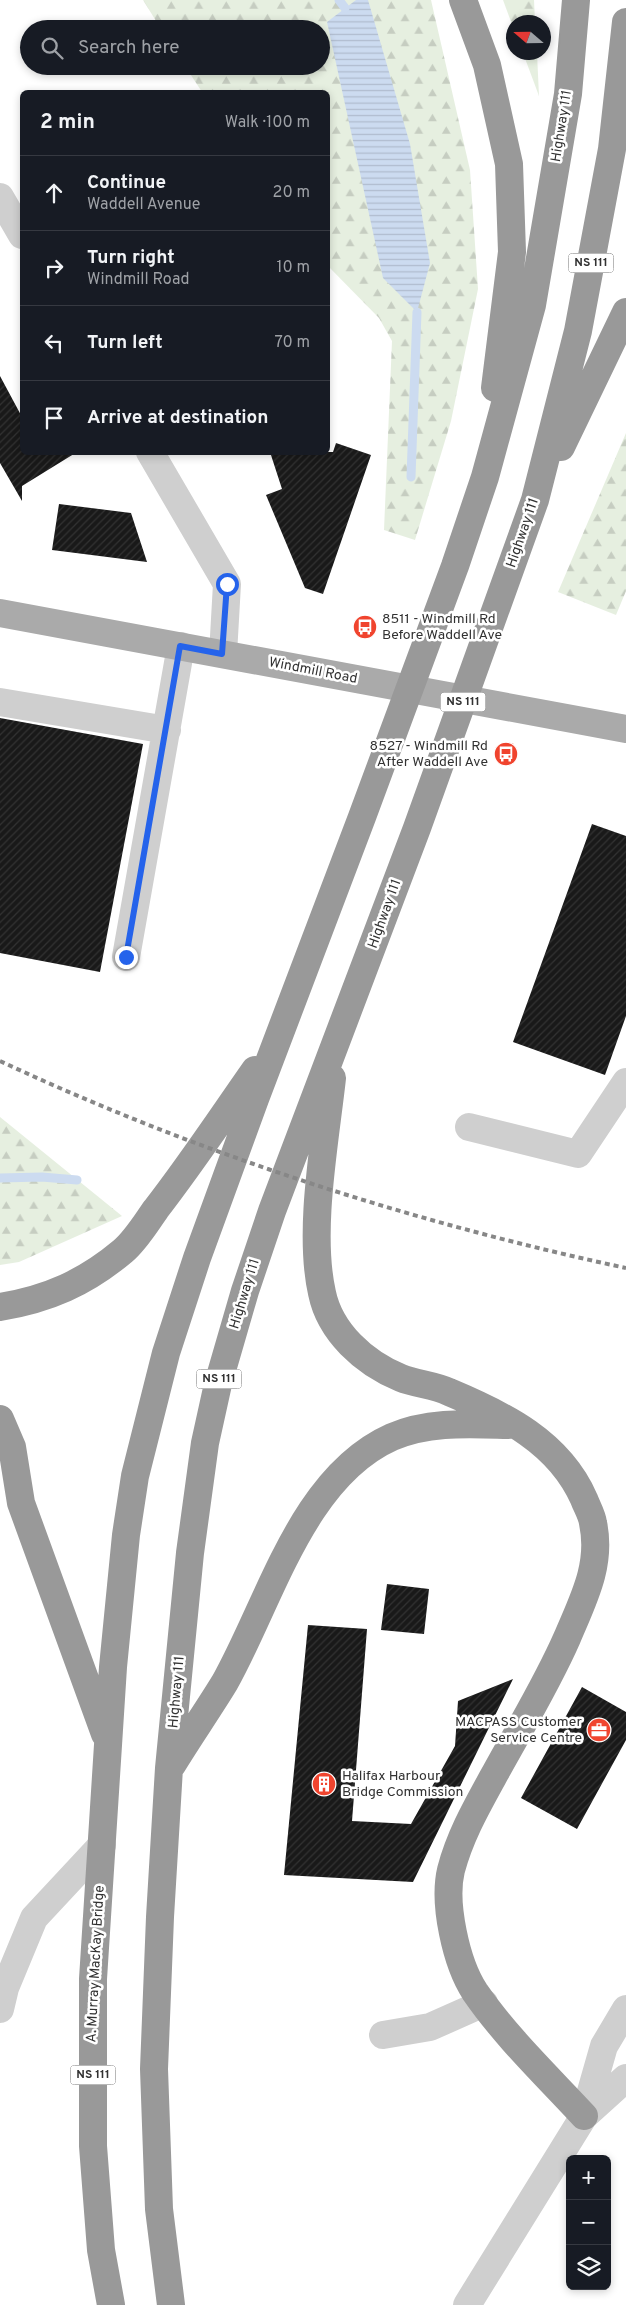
<!DOCTYPE html>
<html lang="en">
<head>
<meta charset="utf-8">
<style>
  body { margin:0; font-family:Overpass,sans-serif; background:#20242c; color:#f1f3f6 }
  .controls { position:absolute; right:15px; bottom:15px; display:grid; overflow:hidden; border-radius:8px; box-shadow:0 2px 8px #0003 }
  .controls button { width:45px; height:45px; display:grid; place-items:center; padding:0; border:0; border-bottom:1px solid #363941; background:#171b24; color:#f1f3f6; font:25px sans-serif }
  .compass { position:absolute; left:506px; top:15px; width:45px; height:45px; border-radius:50%; background:#171b24; box-shadow:0 2px 8px #0003; rotate:290deg }
  .stop { position:absolute; width:15px; height:15px; margin:-11px; border:4px solid #2563eb; border-radius:50%; background:#fff }
  .stop.end { background:#2563eb; border-color:#fff; box-shadow:0 1px 5px #0008 }
  .list { margin:0; padding:0; list-style:none }
  h2 { display:flex; justify-content:space-between; align-items:center; height:65px; margin:0; padding:0 20px; font-size:21px }
  h2 small { font-size:16px; font-weight:400; color:#9ea1a6 }
  .list li { display:grid; grid-template-columns:32px 1fr auto; gap:15px; align-items:center; box-sizing:border-box; height:75px; padding:0 20px; border-top:1px solid #363941 }
  .list b { display:block; font-size:19px; white-space:nowrap }
  .list p { margin:0; font-size:16px; white-space:nowrap; color:#9ea1a6 }
  .list em { font-size:16px; font-style:normal; color:#9ea1a6 }
  .icon { flex:none; width:28px; height:28px; fill:none; stroke:currentColor; stroke-width:2; stroke-linecap:round; stroke-linejoin:round }
  .map { position:relative; flex:none; width:626px; height:2305px; overflow:hidden }
  .search { position:absolute; background:#171b24; box-shadow:0 2px 8px #0003; left:20px; top:20px; width:310px; height:55px; display:flex; align-items:center; gap:12px; box-sizing:border-box; padding:0 18px; border-radius:28px; color:#9ea1a6; font-size:19px }
  .panel { position:absolute; background:#171b24; box-shadow:0 2px 8px #0003; left:20px; top:90px; width:310px; height:365px; border-radius:8px }
  .map>svg:first-child { display:block }
  .forest { fill:url(#forest-firs) }
  .water { fill:url(#water-rules) }
  .lines { fill:none; stroke-linecap:round; stroke-linejoin:round }
  .stream { stroke:#ccdbf0; stroke-width:9 }
  .building { fill:url(#building-hatch) }
  .minor { stroke:#cfcfcf; stroke-width:28 }
  .major { stroke:#aaa; stroke-width:28 }
  .highway { stroke:#999; stroke-width:28 }
  .rail { stroke:#878787; stroke-width:4; stroke-dasharray:5 4; stroke-linecap:butt }
  .route { stroke:#2563eb; stroke-width:6 }
  .labels { text-anchor:middle; dominant-baseline:central; stroke-width:5; stroke-linejoin:round; paint-order:stroke }
  .shield { fill:#fff; stroke:#707070; stroke-width:1 }
  .shield-label { font-size:12px; font-weight:bold; fill:#323232 }
  .street-label { font-size:14px; fill:#323232; stroke:#fff }
  .poi-label { font-size:14px; fill:#323232; stroke:#fff; text-anchor:start }
</style>
</head>
<body>
<div class="map">
<svg width="626" height="2305" viewBox="0 0 626 2305">
  <defs>
    <pattern id="forest-firs" width="22" height="20" patternUnits="userSpaceOnUse" patternTransform="scale(1.25)"><rect width="22" height="20" fill="#e6efe0"/><path d="M5 1l3.5 6h-7zM16 11l3.5 6h-7z" fill="#c6cdc1"/></pattern>
    <pattern id="water-rules" width="6" height="5" patternUnits="userSpaceOnUse" patternTransform="scale(1.25)"><rect width="6" height="5" fill="#ccdbf0"/><path d="M0 2.5h6" fill="none" stroke="#b0bcce"/></pattern>
    <pattern id="building-hatch" width="6" height="6" patternUnits="userSpaceOnUse" patternTransform="scale(1.25)"><rect width="6" height="6" fill="#191919"/><path d="M-1 1l2-2M0 6l6-6M5 7l2-2" fill="none" stroke="#323232"/></pattern>
  </defs>
  <rect width="100%" height="100%" fill="#fff"/>
  <path class="forest" d="M143 0H431L470 170 478 289 451 421 415 540 384 530 392 341 379 318 328 266V92H202L185 66H321V29H161Z
    M503 0H534L535 22H514L513 27Z
    M523 53H537L539 96Z
    M626 433V591L616 615 558 592Z
    M0 1117 122 1216 19 1262 0 1265Z"/>
  <path class="water" d="M356 0H368L410 144 430 263 417 312 383 278 327 22Z"/>
  <g class="lines">
    <path class="stream" d="M339 0 345 8
      M411 477 417 312
      M0 1178 42 1177 77 1180"/>
  </g>
  <path class="building" d="M0 376 22 417V452H77L22 486V501L0 463Z
    M336 443 371 455 323 594 305 588 266 495 282 489 270 452H333Z
    M59 504 131 513 147 562 52 550Z
    M0 718 143 744 100 972 0 953Z
    M592 824 626 836V1016L605 1075 513 1042Z
    M387 1584 429 1589 424 1634 381 1630Z
    M308 1625 367 1629 352 1821 411 1824 455 1746 458 1701 513 1679 413 1882 284 1875Z
    M582 1687 626 1712V1740L577 1829 521 1798Z"/>
  <g class="lines">
    <path class="minor" d="M0 197 22 235
      M150 452 227 584 223 654
      M0 702 167 730
      M126 957 181 646
      M469 1127 578 1154 626 1082
      M0 2009 5 1988 34 1918 102 1845
      M383 2035 430 2027 484 2003
      M584 2116 626 2078
      M467 2305 584 2116 604 2046 626 2009"/>
    <path class="major" d="M0 613 626 729"/>
    <path class="highway" d="M463 0 487 65 509 164 512 252 495 388
      M561 447 626 312
      M332 1078C325 1142 308 1231 322 1293 330 1332 364 1363 401 1378 416 1384 434 1385 449 1392 504 1415 559 1442 584 1499 587 1507 592 1515 593 1523 602 1565 583 1600 567 1638 546 1686 518 1731 493 1777 476 1808 460 1836 451 1870 443 1903 456 1963 475 1992 506 2037 547 2076 584 2116
      M0 1307C48 1299 85 1283 123 1251 136 1240 146 1223 156 1209 191 1164 222 1117 255 1070
      M0 1419 12 1447 21 1503 105 1734
      M172 1765C189 1737 208 1710 225 1682 270 1602 302 1477 392 1437 429 1421 470 1424 508 1425
      M111 2305 101 2250 93 2146V1979L113 1667 126 1535 135 1476 166 1353 197 1258 255 1099 362 817 455 566 485 477 532 305 568 94 576 0
      M171 2305 159 2209 154 2069 160 1917 169 1768 190 1553 205 1443 218 1384 245 1291 272 1211 417 828 535 500 578 331 612 149 626 22"/>
    <path class="rail" d="M0 1061C199 1154 411 1222 626 1268"/>
  </g>
  <g class="lines">
    <path class="route" d="M126 957 180 646 222 654 227 584"/>
  </g>
  <defs>
    <g id="bus-disc" transform="scale(1.25)"><circle r="9.5" fill="#f0442e" stroke="#fff"/><path d="M-5-6H5V4H4V6H2V4H-2V6H-4V4H-5ZM-3.5-4V0h7V-4ZM-3.5 1.2v1.5H-2V1.2ZM2 1.2v1.5H3.5V1.2Z" fill="#fff"/></g>
    <g id="office-disc" transform="scale(1.25)"><circle r="9.5" fill="#f0442e" stroke="#fff"/><path d="M-6-3h4V-5.5h4V-3h4V5H-6ZM-1-4.5V-3h2v-1.5ZM-6 0V1H6V0Z" fill="#fff"/></g>
    <g id="building-disc" transform="scale(1.25)"><circle r="9.5" fill="#f0442e" stroke="#fff"/><path d="M-4-6H4V6H1V3H-1V6H-4ZM-2.5-4.3h1.7v1.8h-1.7ZM.8-4.3h1.7v1.8H.8ZM-2.5-1h1.7V.8h-1.7ZM.8-1h1.7V.8H.8Z" fill="#fff"/></g>
  </defs>
  <g fill-rule="evenodd">
    <use href="#bus-disc" x="365" y="627"/>
    <use href="#bus-disc" x="506" y="754"/>
    <use href="#office-disc" x="599" y="1730"/>
    <use href="#building-disc" x="324" y="1784"/>
  </g>
  <g class="labels">
    <g class="shield">
      <rect x="568.5" y="253.5" width="45" height="19" rx="4"/>
      <rect x="440.5" y="692.5" width="45" height="19" rx="4"/>
      <rect x="196.5" y="1369.5" width="45" height="19" rx="4"/>
      <rect x="70.5" y="2065.5" width="45" height="19" rx="4"/>
    </g>
    <g class="shield-label">
      <text x="591" y="263">NS 111</text>
      <text x="463" y="702">NS 111</text>
      <text x="219" y="1379">NS 111</text>
      <text x="93" y="2075">NS 111</text>
    </g>
    <g class="street-label">
      <text transform="translate(562 126) rotate(-81)">Highway 111</text>
      <text transform="translate(523 533) rotate(-71)">Highway 111</text>
      <text transform="translate(313 671) rotate(11)">Windmill Road</text>
      <text transform="translate(385 914) rotate(-70)">Highway 111</text>
      <text transform="translate(245 1294) rotate(-73)">Highway 111</text>
      <text transform="translate(177 1692) rotate(-85)">Highway 111</text>
      <text transform="translate(96 1964) rotate(-87)">A. Murray MacKay Bridge</text>
    </g>
    <g class="poi-label">
      <text x="382" y="619">8511 - Windmill Rd<tspan x="382" dy="16">Before Waddell Ave</tspan></text>
      <text x="488" y="746" text-anchor="end">8527 - Windmill Rd<tspan x="488" dy="16">After Waddell Ave</tspan></text>
      <text x="582" y="1722" text-anchor="end">MACPASS Customer<tspan x="582" dy="16">Service Centre</tspan></text>
      <text x="342" y="1776">Halifax Harbour<tspan x="342" dy="16">Bridge Commission</tspan></text>
    </g>
  </g>
</svg>
<div class="controls">
<button>+</button>
<button>−</button>
<button><svg class="icon" aria-label="layers" viewBox="0 0 24 24"><path d="M12 4l9 5-9 5-9-5zM3 14l9 5 9-5"/></svg></button>
</div>
<svg class="compass" viewBox="-18 -18 36 36"><path d="M0-13l5 13h-10z" fill="#e53935"/><path d="M0 13l5-13h-10z" fill="#9ea1a6"/></svg>
<div class="stop" style="left:227px;top:584px"></div>
<div class="stop end" style="left:126px;top:957px"></div>
<div class="search"><svg class="icon" aria-label="search" viewBox="0 0 24 24"><circle cx="10" cy="10" r="6"/><path d="M15 15l6 6"/></svg>Search here</div>
<section class="panel">
<h2>2 min<small>Walk · 100 m</small></h2>
<ul class="list">
<li><svg class="icon" aria-label="ahead" viewBox="0 0 24 24"><path d="M12 20V5M6 11l6-6 6 6"/></svg><div><b>Continue</b><p>Waddell Avenue</p></div><em>20 m</em></li>
<li><svg class="icon" aria-label="right" viewBox="0 0 24 24"><path d="M7 20v-9h11M14 6l5 5-5 5"/></svg><div><b>Turn right</b><p>Windmill Road</p></div><em>10 m</em></li>
<li><svg class="icon" aria-label="left" viewBox="0 0 24 24"><path d="M17 20v-9H6M10 6l-5 5 5 5"/></svg><div><b>Turn left</b></div><em>70 m</em></li>
<li><svg class="icon" aria-label="arrive" viewBox="0 0 24 24"><path d="M6 21V4h12l-3 4 3 4H6"/></svg><div><b>Arrive at destination</b></div></li>
</ul>
</section>
</div>
</body>
</html>
